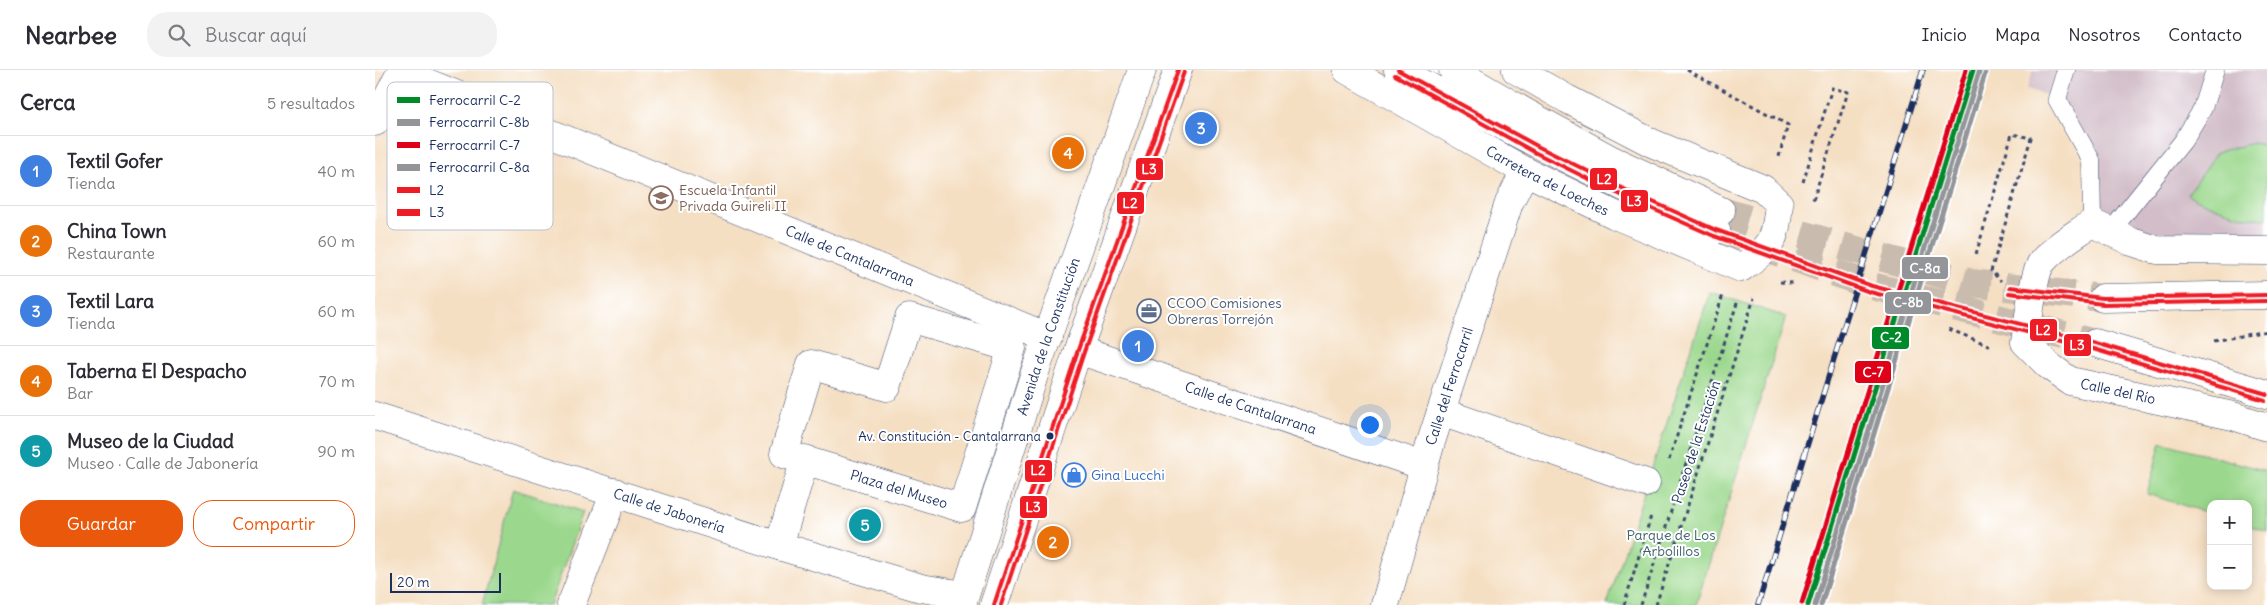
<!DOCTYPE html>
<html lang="es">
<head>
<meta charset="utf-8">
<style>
  body { margin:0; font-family:Delius,sans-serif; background:#f2f2f3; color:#2b2b33 }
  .controls { position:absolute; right:15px; bottom:15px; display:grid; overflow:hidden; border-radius:10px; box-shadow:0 2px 12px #0003 }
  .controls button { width:45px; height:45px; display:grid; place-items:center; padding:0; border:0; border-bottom:1px solid #e1e1e2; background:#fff; color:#2b2b33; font:25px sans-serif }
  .scale { position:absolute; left:15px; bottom:12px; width:111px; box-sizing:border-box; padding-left:5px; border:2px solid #1b2f5e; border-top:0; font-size:14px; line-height:18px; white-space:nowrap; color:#1b2f5e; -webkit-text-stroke:4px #fff; paint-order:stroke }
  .you { position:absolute; left:994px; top:354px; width:18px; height:18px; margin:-12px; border:4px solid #fff; border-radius:50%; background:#1a73e8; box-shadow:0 0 0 8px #1a73e833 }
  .badge { display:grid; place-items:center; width:32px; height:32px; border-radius:50%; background:#ea580c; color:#fff; font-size:16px; font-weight:700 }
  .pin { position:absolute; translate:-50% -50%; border:2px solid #fff; box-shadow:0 1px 5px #0006 }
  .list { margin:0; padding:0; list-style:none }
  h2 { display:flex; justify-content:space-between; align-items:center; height:65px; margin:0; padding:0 20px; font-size:21px }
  h2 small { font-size:16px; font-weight:400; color:#7c7c81 }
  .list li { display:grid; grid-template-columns:32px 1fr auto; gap:15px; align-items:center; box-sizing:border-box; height:70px; padding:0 20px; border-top:1px solid #e1e1e2 }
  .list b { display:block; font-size:19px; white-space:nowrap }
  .list p { margin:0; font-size:16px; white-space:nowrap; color:#7c7c81 }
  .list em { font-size:16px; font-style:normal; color:#7c7c81 }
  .actions { display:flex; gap:10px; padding:15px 20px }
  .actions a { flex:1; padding:11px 0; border:1px solid #ea580c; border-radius:20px; text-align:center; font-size:18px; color:#ea580c }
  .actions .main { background:#ea580c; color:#fff }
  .icon { flex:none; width:28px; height:28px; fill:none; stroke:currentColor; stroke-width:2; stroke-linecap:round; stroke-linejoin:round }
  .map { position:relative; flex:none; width:1892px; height:535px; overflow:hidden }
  header { display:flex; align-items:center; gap:30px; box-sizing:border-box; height:70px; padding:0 25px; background:#fff; border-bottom:1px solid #e1e1e2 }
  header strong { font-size:24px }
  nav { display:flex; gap:28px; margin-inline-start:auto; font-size:18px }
  .search { width:350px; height:45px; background:#f2f2f3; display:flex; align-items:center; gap:12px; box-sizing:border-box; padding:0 18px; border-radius:20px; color:#7c7c81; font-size:19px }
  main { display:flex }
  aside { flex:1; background:#fff }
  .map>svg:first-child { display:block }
  .industrial { fill:#d2bdc8 }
  .green { fill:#9bd88d; stroke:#5b8476 }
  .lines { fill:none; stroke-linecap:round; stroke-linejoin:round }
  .tertiary-tunnel { stroke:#c9bcaf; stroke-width:28; stroke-dasharray:28 14; stroke-linecap:butt }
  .service-casing { stroke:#3c496d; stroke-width:19 }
  .pedestrian-casing { stroke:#3c496d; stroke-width:29 }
  .minor-casing { stroke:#3c496d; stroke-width:29 }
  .tertiary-casing { stroke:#3c496d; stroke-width:29 }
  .primary-casing { stroke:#3c496d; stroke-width:29 }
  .path { stroke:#3c496d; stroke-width:3; stroke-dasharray:4 4; stroke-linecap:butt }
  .service { stroke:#fff; stroke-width:18 }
  .pedestrian { stroke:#fff; stroke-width:28 }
  .minor { stroke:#fff; stroke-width:28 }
  .tertiary { stroke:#fff; stroke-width:28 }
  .primary { stroke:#fff; stroke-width:28 }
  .rail-casing { stroke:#1b2f5e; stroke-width:5.5 }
  .rail { stroke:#fff; stroke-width:4; stroke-dasharray:11; stroke-linecap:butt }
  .bus-1-casing { stroke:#fff; stroke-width:8 }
  .bus-2-casing { stroke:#fff; stroke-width:8 }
  .bus-1 { stroke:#ee1c25; stroke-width:4 }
  .bus-2 { stroke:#ee1c25; stroke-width:4 }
  .rail-1-casing { stroke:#fff; stroke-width:9 }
  .rail-2-casing { stroke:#fff; stroke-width:9 }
  .rail-3-casing { stroke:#fff; stroke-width:9 }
  .rail-4-casing { stroke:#fff; stroke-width:9 }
  .rail-1 { stroke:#008a29; stroke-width:5 }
  .rail-2 { stroke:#939599; stroke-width:5 }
  .rail-3 { stroke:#de0118; stroke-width:5 }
  .rail-4 { stroke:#939599; stroke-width:5 }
  .bus-dot { fill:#1b2f5e; stroke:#fff; stroke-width:2 }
  .labels { text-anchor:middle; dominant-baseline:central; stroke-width:4; stroke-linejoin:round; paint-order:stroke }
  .bus-label { font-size:13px; fill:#1b2f5e; stroke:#fff; text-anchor:end }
  .street-label { font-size:14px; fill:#1b2f5e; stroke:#fff }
  .education-label { font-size:14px; fill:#785e54; stroke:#fff; text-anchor:start }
  .service-label { font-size:14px; fill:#4e5e75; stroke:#fff; text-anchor:start }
  .shop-label { font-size:14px; fill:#366cbe; stroke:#fff; text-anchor:start }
  .park-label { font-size:14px; fill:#41626c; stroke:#fff }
  .key { fill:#fff; stroke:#bbc1cf; stroke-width:1 }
  .key-label { font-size:14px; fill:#1b2f5e }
  .line-badge { stroke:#fff; stroke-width:2 }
  .badge-label { font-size:14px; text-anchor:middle; font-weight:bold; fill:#fff }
</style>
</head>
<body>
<header>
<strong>Nearbee</strong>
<div class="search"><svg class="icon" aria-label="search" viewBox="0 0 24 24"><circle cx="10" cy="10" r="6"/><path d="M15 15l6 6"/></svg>Buscar aquí</div>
<nav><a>Inicio</a><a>Mapa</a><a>Nosotros</a><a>Contacto</a></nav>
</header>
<main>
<aside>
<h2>Cerca<small>5 resultados</small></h2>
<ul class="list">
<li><span class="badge" style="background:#3f7fe0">1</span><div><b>Textil Gofer</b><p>Tienda</p></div><em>40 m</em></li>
<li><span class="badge" style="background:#e8710a">2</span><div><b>China Town</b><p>Restaurante</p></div><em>60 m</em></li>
<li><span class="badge" style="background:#3f7fe0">3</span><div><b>Textil Lara</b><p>Tienda</p></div><em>60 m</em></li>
<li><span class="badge" style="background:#e8710a">4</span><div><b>Taberna El Despacho</b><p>Bar</p></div><em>70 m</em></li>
<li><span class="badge" style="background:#0f9aa8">5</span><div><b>Museo de la Ciudad</b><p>Museo · Calle de Jabonería</p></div><em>90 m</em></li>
</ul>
<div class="actions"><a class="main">Guardar</a><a>Compartir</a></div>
</aside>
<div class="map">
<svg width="1892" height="535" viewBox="0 0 1892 535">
  <rect width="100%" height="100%" fill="#fff"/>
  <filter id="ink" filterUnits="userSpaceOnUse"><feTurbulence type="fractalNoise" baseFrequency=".02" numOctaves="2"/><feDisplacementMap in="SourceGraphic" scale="10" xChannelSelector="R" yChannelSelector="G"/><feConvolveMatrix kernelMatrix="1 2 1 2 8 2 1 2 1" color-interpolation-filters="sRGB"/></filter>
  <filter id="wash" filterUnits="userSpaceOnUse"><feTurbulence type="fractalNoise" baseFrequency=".0096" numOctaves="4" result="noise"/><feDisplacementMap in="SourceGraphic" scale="20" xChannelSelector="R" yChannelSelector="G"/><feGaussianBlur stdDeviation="1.12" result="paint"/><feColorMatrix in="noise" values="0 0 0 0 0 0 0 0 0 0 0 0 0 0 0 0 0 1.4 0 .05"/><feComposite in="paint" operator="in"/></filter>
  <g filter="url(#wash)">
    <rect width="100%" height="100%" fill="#f5dfc3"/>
    <path class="industrial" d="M1658 0H1892V181L1782 180 1717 153 1716 90 1682 29 1652 19Z"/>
    <path class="green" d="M1879 73 1892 76V149C1863 148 1838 137 1812 125L1842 82Z
      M1335 222 1411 247 1321 535H1232Z
      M1786 372 1892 401V461L1873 455V434H1836V444L1772 424Z
      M138 419 208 442 175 535H107Z"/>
  </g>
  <g filter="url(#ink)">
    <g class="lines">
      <path class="tertiary-tunnel" d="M1346 141 1596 213 1728 228
        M1341 160 1497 216 1720 273"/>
      <g class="service-casing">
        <path id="service" d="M1691 0 1682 29 1716 90 1717 153
          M1736 161 1808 71 1828 38 1840 0"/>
      </g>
      <g class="pedestrian-casing">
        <path id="pedestrian" d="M534 248 637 278 587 438 409 384 436 294 512 317Z
          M404 476 430 389"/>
      </g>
      <g class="minor-casing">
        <g id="minor">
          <path id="s1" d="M972 0 1150 101 1240 145 1366 198C1398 175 1400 173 1404 134L1388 119 1277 73 1192 29 1141 0"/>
          <path id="s2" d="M26 2 673 267"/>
          <path d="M0 52 27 0"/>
          <path id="s3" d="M1892 181 1782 180 1757 172 1717 153C1700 165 1680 176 1667 192 1658 203 1653 256 1650 272L1673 295 1695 311 1858 346 1892 357"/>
          <path id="s4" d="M703 280 1049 396"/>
          <path d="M1066 342 1271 413"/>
          <path id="s5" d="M0 346 404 476 546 518 589 525"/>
          <path d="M196 535 240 422"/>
          <path id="s6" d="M1010 535 1056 372 1134 133 1150 101"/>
        </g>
      </g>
      <g class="tertiary-casing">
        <path id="tertiary" d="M1023 0C1128 57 1232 111 1341 160
          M1078 0 1153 44 1237 90 1346 141
          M1728 228 1892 225
          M1720 273 1892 324"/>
      </g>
      <g class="primary-casing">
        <g id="primary">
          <path id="s7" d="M587 535 660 302 767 0"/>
          <path d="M619 535 703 280 803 0"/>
        </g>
      </g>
      <path class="path" d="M1312 0 1413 55 1403 90
        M1428 112 1457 18 1473 22 1438 130
        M1601 184 1637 64 1656 68 1616 201 1626 211
        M1405 212 1417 213
        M1574 259 1618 277
        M1839 271 1892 261
        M1294 390 1348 225
        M1305 412 1363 230
        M1249 535 1276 446
        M1266 535 1298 435
        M1281 535 1379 228"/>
      <use href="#service" class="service"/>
      <use href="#pedestrian" class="pedestrian"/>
      <use href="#minor" class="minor"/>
      <use href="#tertiary" class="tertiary"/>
      <use href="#primary" class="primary"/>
      <g class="rail-casing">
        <path id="rail" d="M1383 535 1548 0"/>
      </g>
      <use href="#rail" class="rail"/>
      <g class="bus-1-casing">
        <path id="bus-1" d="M1023 0 1164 77 1251 120 1341 160 1497 216 1720 273 1892 324
          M1635 217 1728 228 1892 225
          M619 535 703 280 803 0"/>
      </g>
      <g class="bus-2-casing">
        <path id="bus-2" d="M1020 5 1161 83 1248 126 1339 166 1495 222 1718 279 1890 330
          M1634 223 1728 234 1892 231
          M626 535 709 282 809 2"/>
      </g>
      <use href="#bus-1" class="bus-1"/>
      <use href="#bus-2" class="bus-2"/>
      <g class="rail-1-casing">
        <path id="rail-1" d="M1433 535 1598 0"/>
      </g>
      <g class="rail-2-casing">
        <path id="rail-2" d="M1440 535 1604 2"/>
      </g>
      <g class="rail-3-casing">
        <path id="rail-3" d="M1427 533 1591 0"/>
      </g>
      <g class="rail-4-casing">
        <path id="rail-4" d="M1446 535 1610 4"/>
      </g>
      <use href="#rail-1" class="rail-1"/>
      <use href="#rail-2" class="rail-2"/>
      <use href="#rail-3" class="rail-3"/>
      <use href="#rail-4" class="rail-4"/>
    </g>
  </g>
  <defs>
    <g id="school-ring" transform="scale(1.25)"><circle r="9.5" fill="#fff" stroke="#8d6e63" stroke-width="1.5"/><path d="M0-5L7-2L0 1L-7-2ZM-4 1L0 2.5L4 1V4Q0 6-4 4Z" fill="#8d6e63"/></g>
    <g id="office-ring" transform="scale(1.25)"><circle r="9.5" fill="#fff" stroke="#5c6f8a" stroke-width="1.5"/><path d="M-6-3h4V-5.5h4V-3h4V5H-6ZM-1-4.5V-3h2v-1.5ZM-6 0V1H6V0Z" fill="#5c6f8a"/></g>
    <g id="shop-ring" transform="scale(1.25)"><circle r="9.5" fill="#fff" stroke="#3f7fe0" stroke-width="1.5"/><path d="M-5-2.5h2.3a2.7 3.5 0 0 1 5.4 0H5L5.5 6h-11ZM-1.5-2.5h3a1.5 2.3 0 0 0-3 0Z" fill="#3f7fe0"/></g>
  </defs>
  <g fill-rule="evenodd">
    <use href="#school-ring" x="286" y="128"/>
    <use href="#office-ring" x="774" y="241"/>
    <use href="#shop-ring" x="699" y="405"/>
  </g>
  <circle class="bus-dot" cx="675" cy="366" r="4.5"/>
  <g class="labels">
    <g class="bus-label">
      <text x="666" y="366">Av. Constitución - Cantalarrana</text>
    </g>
    <g class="street-label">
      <text stroke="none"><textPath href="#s1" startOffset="229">Carretera de Loeches</textPath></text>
      <text stroke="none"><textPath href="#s2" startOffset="485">Calle de Cantalarrana</textPath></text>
      <text stroke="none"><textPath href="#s7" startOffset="282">Avenida de la Constitución</textPath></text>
      <text stroke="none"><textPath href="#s6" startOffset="228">Calle del Ferrocarril</textPath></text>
      <text stroke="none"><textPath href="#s3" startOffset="435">Calle del Río</textPath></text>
      <text stroke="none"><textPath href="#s4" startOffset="182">Calle de Cantalarrana</textPath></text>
      <text transform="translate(1321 372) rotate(-72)">Paseo de la Estación</text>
      <text transform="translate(524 419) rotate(17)">Plaza del Museo</text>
      <text stroke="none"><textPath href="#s5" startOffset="309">Calle de Jabonería</textPath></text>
    </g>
    <g class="education-label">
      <text x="304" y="120">Escuela Infantil<tspan x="304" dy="16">Privada Guireli II</tspan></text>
    </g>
    <g class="service-label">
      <text x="792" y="233">CCOO Comisiones<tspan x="792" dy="16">Obreras Torrejón</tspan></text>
    </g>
    <g class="shop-label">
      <text x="716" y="405">Gina Lucchi</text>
    </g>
    <g class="park-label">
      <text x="1296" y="465">Parque de Los<tspan x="1296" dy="16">Arbolillos</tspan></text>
    </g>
  </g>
  <rect x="12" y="12" width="166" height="148" rx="8" class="key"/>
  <rect x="22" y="27" width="23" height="6" fill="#008a29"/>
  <rect x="22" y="49" width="23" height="7" fill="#939599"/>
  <rect x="22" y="72" width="23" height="6" fill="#de0118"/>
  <rect x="22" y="94" width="23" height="7" fill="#939599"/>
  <rect x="22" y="117" width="23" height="6" fill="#ee1c25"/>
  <rect x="22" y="139" width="23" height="7" fill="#ee1c25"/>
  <g class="key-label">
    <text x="54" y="35">Ferrocarril C-2</text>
    <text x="54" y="57">Ferrocarril C-8b</text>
    <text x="54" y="80">Ferrocarril C-7</text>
    <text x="54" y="102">Ferrocarril C-8a</text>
    <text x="54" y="125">L2</text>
    <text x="54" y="147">L3</text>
  </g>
  <g class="line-badge">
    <rect x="760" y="87" width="29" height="24" rx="5" fill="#ee1c25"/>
    <rect x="1214" y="97" width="29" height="24" rx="5" fill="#ee1c25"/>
    <rect x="1245" y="119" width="29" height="24" rx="5" fill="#ee1c25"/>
    <rect x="741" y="121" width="29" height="24" rx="5" fill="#ee1c25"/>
    <rect x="1526" y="186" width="48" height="24" rx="5" fill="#939599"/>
    <rect x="1509" y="221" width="48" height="24" rx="5" fill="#939599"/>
    <rect x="1654" y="248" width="29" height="24" rx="5" fill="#ee1c25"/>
    <rect x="1496" y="256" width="39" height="24" rx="5" fill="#008a29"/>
    <rect x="1688" y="263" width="29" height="24" rx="5" fill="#ee1c25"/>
    <rect x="1479" y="290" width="38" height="24" rx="5" fill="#de0118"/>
    <rect x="649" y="389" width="29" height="24" rx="5" fill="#ee1c25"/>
    <rect x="644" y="425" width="29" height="24" rx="5" fill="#ee1c25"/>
  </g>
  <g class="badge-label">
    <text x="774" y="104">L3</text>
    <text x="1229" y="114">L2</text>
    <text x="1259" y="136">L3</text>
    <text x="755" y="138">L2</text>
    <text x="1550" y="203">C-8a</text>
    <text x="1533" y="237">C-8b</text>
    <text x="1668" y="265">L2</text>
    <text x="1516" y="272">C-2</text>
    <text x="1702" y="280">L3</text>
    <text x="1498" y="307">C-7</text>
    <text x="663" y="405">L2</text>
    <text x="658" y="442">L3</text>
  </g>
</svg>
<div class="controls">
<button>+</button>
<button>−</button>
</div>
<div class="scale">20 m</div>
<div class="you"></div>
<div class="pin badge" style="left:763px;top:276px;background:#3f7fe0">1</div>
<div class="pin badge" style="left:678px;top:472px;background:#e8710a">2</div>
<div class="pin badge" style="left:826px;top:58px;background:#3f7fe0">3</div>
<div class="pin badge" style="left:693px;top:83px;background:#e8710a">4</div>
<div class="pin badge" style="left:490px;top:455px;background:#0f9aa8">5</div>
</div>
</main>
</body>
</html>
